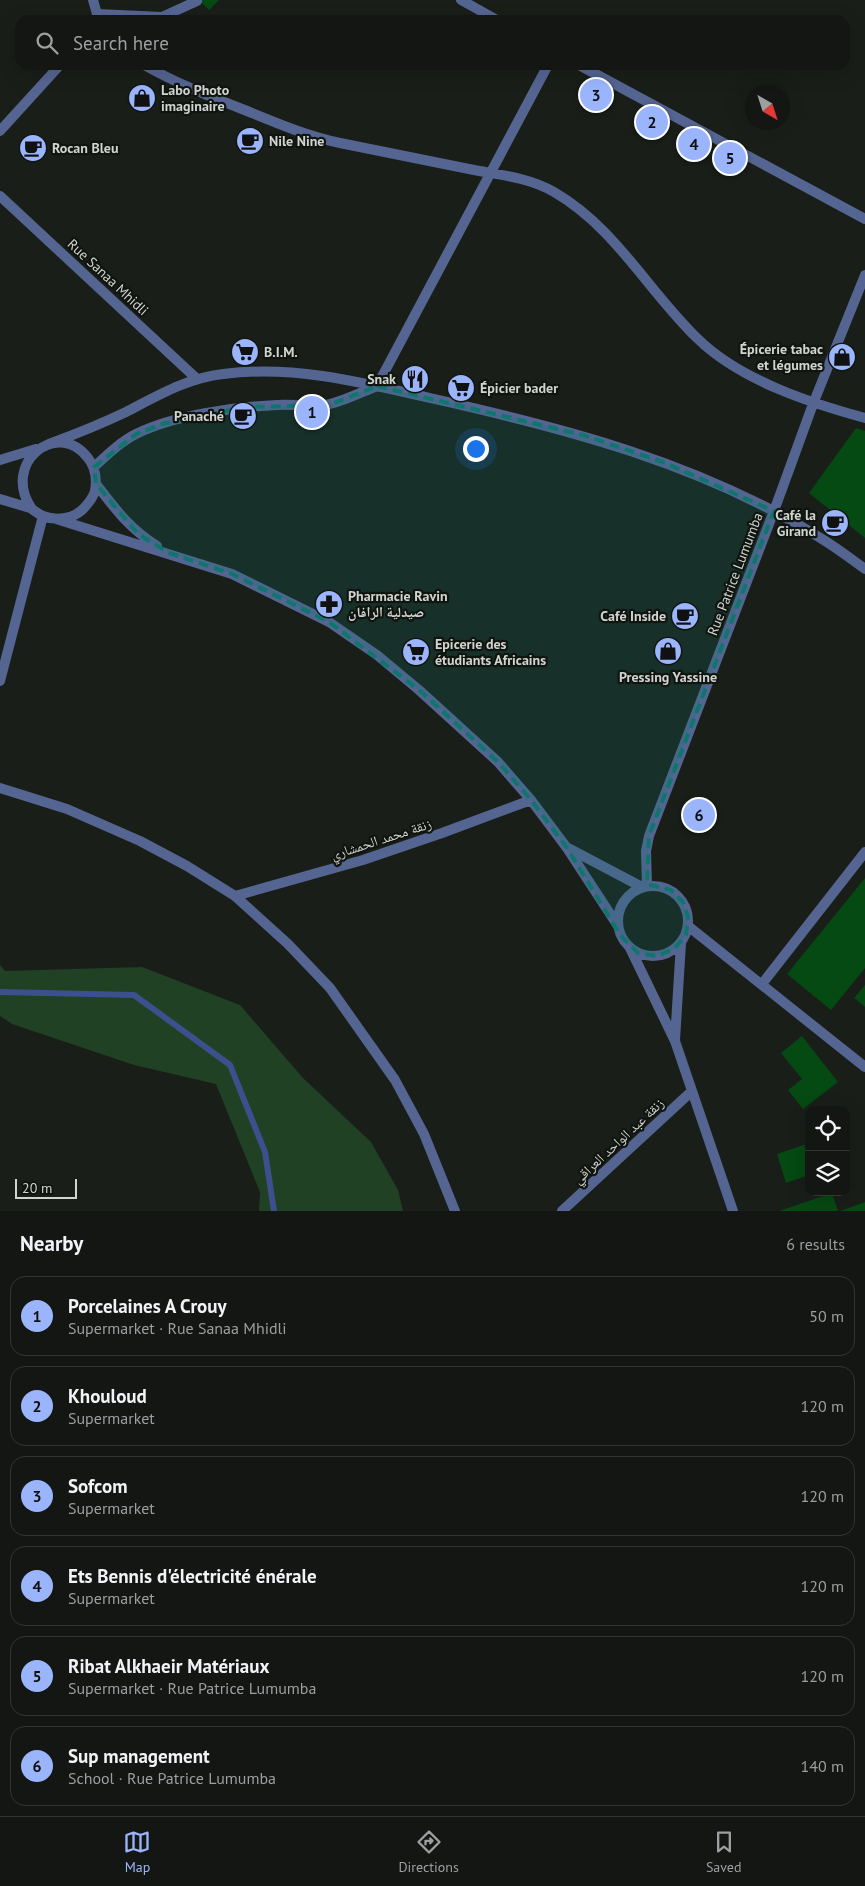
<!DOCTYPE html>
<html lang="en">
<head>
<meta charset="utf-8">
<style>
  body { margin:0; font-family:"PT Sans","Noto Naskh Arabic",sans-serif; background:#202321; color:#f1f3f6 }
  .controls { position:absolute; right:15px; bottom:15px; display:grid; overflow:hidden; border-radius:10px; box-shadow:0 5px 20px #0002 }
  .controls button { width:45px; height:45px; display:grid; place-items:center; padding:0; border:0; border-bottom:1px solid #323533; background:#131613; color:#f1f3f6; font:25px sans-serif }
  .compass { position:absolute; left:745px; top:85px; width:45px; height:45px; border-radius:50%; background:#131613; box-shadow:0 5px 20px #0002; rotate:141deg }
  .scale { position:absolute; left:15px; bottom:12px; width:62px; box-sizing:border-box; padding-left:5px; border:2px solid #d1d4d1; border-top:0; font-size:14px; line-height:18px; white-space:nowrap; color:#d1d4d1; -webkit-text-stroke:4px #101510; paint-order:stroke }
  .you { position:absolute; left:475px; top:448px; width:18px; height:18px; margin:-12px; border:4px solid #fff; border-radius:50%; background:#1a73e8; box-shadow:0 0 0 8px #1a73e833 }
  .badge { display:grid; place-items:center; width:32px; height:32px; border-radius:50%; background:#9bb5fd; color:#111; font-size:16px; font-weight:700 }
  .pin { position:absolute; translate:-50% -50%; border:2px solid #fff; box-shadow:0 1px 5px #0006 }
  .list { margin:0; padding:0; list-style:none }
  h2 { display:flex; justify-content:space-between; align-items:center; height:65px; margin:0; padding:0 20px; font-size:21px }
  h2 small { font-size:16px; font-weight:400; color:#9d9fa0 }
  .list li { display:grid; grid-template-columns:32px 1fr auto; gap:15px; align-items:center; box-sizing:border-box; height:80px; margin:0 10px 10px; padding:0 10px; border:1px solid #323533; border-radius:15px }
  .list b { display:block; font-size:19px; white-space:nowrap }
  .list p { margin:0; font-size:16px; white-space:nowrap; color:#9d9fa0 }
  .list em { font-size:16px; font-style:normal; color:#9d9fa0 }
  .icon { flex:none; width:28px; height:28px; fill:none; stroke:currentColor; stroke-width:2; stroke-linecap:round; stroke-linejoin:round }
  .map { position:relative; flex:none; width:865px; height:1211px; overflow:hidden }
  .search { position:absolute; background:#131613; box-shadow:0 5px 20px #0002; left:15px; right:15px; top:15px; height:55px; display:flex; align-items:center; gap:12px; box-sizing:border-box; padding:0 18px; border-radius:15px; color:#9d9fa0; font-size:19px }
  .sheet { height:605px; background:#131613 }
  nav { display:flex; justify-content:space-around; align-items:center; box-sizing:border-box; height:70px; border-top:1px solid #323533; background:#131613; font-size:14px; color:#9d9fa0 }
  nav a { display:grid; justify-items:center; gap:2px }
  nav .on { color:#9bb5fd }
  .map>svg:first-child { display:block }
  .green { fill:#204123 }
  .lines { fill:none; stroke-linecap:round; stroke-linejoin:round }
  .stream { stroke:#3c508e; stroke-width:6 }
  .building { fill:#054913 }
  .service { stroke:#556592; stroke-width:10 }
  .minor { stroke:#556592; stroke-width:10 }
  .tertiary { stroke:#556592; stroke-width:10 }
  .marked { fill:#0f766e; fill-opacity:0.2; stroke:#0f766e; stroke-width:4; stroke-dasharray:10 6; stroke-linejoin:round }
  .labels { text-anchor:middle; dominant-baseline:central; stroke-width:4.5; stroke-linejoin:round; paint-order:stroke }
  .poi-label { font-size:14px; font-weight:bold; fill:#d1d4d1; stroke:#101510; text-anchor:start }
  .street-label { font-size:14px; fill:#d1d4d1; stroke:#101510 }
</style>
</head>
<body>
<div class="map">
<svg width="865" height="1211" viewBox="0 0 865 1211">
  <rect width="100%" height="100%" fill="#191e19"/>
  <path class="green" d="M0 965 5 971 142 967 240 1005 303 1078 371 1142 398 1190 403 1211H259L260 1192 216 1084 134 1065 12 1024 0 1016Z"/>
  <g class="lines">
    <path class="stream" d="M0 992 134 995 230 1065 265 1152 274 1211"/>
  </g>
  <path class="building" d="M199 0H219L209 10Z
    M856 428 865 431V538L809 493Z
    M865 878V968L831 1010 787 974Z
    M865 985V1007L854 998Z
    M802 1036 838 1082 803 1109 788 1090 802 1079 781 1053Z
    M809 1143V1175L786 1183 777 1154Z
    M832 1193 838 1211H779Z
    M865 1202V1211H840Z"/>
  <g class="lines">
    <path class="service" d="M97 14 162 17 197 1"/>
    <path class="minor" d="M93 0 97 14 96 20
      M461 0 497 20
      M144 65C176 83 209 96 242 109 274 122 306 136 340 143 385 152 430 161 474 170 501 175 530 178 554 192 615 227 648 291 698 339 740 380 810 403 865 418
      M579 65 865 219
      M0 131 60 65
      M0 196 197 379
      M49 444C76 434 101 424 126 412 157 396 187 378 223 374 293 365 361 382 430 398 565 428 703 464 822 539 837 548 851 559 865 569
      M0 460 36 449
      M94 467C107 455 120 442 136 434 174 415 235 407 277 405 292 404 318 407 330 404 346 400 362 392 377 386L548 65
      M96 484C116 510 129 528 157 546
      M0 499C10 502 20 505 30 508 34 510 38 514 43 516 56 521 72 519 82 510 88 504 93 498 95 491 97 479 96 468 88 458 58 418 0 463 32 509
      M56 519 232 574 329 622 377 655 419 690 498 762 531 800 567 848 618 926
      M0 681 43 516
      M568 848 642 887
      M618 921a35 35 0 1 1 70 0a35 35 0 1 1-70 0Z
      M647 886 646 851 649 836 774 511 813 404 865 275
      M235 896 363 860 442 833 531 800
      M688 926 865 1067
      M630 948 675 1041 733 1211
      M762 984 865 852
      M675 1040 681 943
      M562 1211 692 1091"/>
    <path class="tertiary" d="M0 788 67 809 140 841 187 866 235 896 288 944 330 988 395 1080 424 1134 455 1211"/>
  </g>
  <path class="marked" d="M377 386 583 435 663 462 774 511 649 836 647 884 671 890 683 902 688 917 686 935 674 949 657 956 638 953 620 935 567 848 531 800 498 762 419 690 329 622 232 574 169 553 138 534 96 484 94 467 136 434 162 424 245 407 329 405Z"/>
  <defs>
    <g id="shop-disc" transform="scale(1.4375)"><circle r="9.5" fill="#9bb5fd" stroke="#101510"/><path d="M-5-2.5h2.3a2.7 3.5 0 0 1 5.4 0H5L5.5 6h-11ZM-1.5-2.5h3a1.5 2.3 0 0 0-3 0Z" fill="#111"/></g>
    <g id="cafe-disc" transform="scale(1.4375)"><circle r="9.5" fill="#9bb5fd" stroke="#101510"/><path d="M-5.5-4.5H6V0H3Q3 3.5 0 3.5H-2.5Q-5.5 3.5-5.5 0ZM3-3.2v2h1.7v-2ZM-6 4.5H4V6H-6Z" fill="#111"/></g>
    <g id="supermarket-disc" transform="scale(1.4375)"><circle r="9.5" fill="#9bb5fd" stroke="#101510"/><path d="M-6-5.5h2.5l.6 2H6L4.5 2H-2.5L-4.4-4H-6ZM-1.5 3.2a1.3 1.3 0 1 0 .1 0ZM3 3.2a1.3 1.3 0 1 0 .1 0Z" fill="#111"/></g>
    <g id="restaurant-disc" transform="scale(1.4375)"><circle r="9.5" fill="#9bb5fd" stroke="#101510"/><path d="M-5-6h1v4h1v-4h1v4h1v-4h1v5L-1.5 .5V6h-2V.5L-5-1ZM5-6V6H3V1.5H1.5Q1.5-4 5-6Z" fill="#111"/></g>
    <g id="pharmacy-disc" transform="scale(1.4375)"><circle r="9.5" fill="#9bb5fd" stroke="#101510"/><path d="M-2-6h4v4h4v4h-4v4h-4v-4h-4v-4h4Z" fill="#111"/></g>
  </defs>
  <g fill-rule="evenodd">
    <use href="#shop-disc" x="142" y="98"/>
    <use href="#cafe-disc" x="250" y="141"/>
    <use href="#cafe-disc" x="33" y="148"/>
    <use href="#supermarket-disc" x="245" y="352"/>
    <use href="#shop-disc" x="842" y="357"/>
    <use href="#restaurant-disc" x="415" y="379"/>
    <use href="#supermarket-disc" x="461" y="388"/>
    <use href="#cafe-disc" x="243" y="416"/>
    <use href="#cafe-disc" x="835" y="523"/>
    <use href="#pharmacy-disc" x="329" y="604"/>
    <use href="#cafe-disc" x="685" y="616"/>
    <use href="#shop-disc" x="668" y="651"/>
    <use href="#supermarket-disc" x="416" y="652"/>
  </g>
  <g class="labels">
    <g class="poi-label">
      <text x="161" y="90">Labo Photo<tspan x="161" dy="16">imaginaire</tspan></text>
      <text x="269" y="141">Nile Nine</text>
      <text x="52" y="148">Rocan Bleu</text>
      <text x="823" y="349" text-anchor="end">Épicerie tabac<tspan x="823" dy="16">et légumes</tspan></text>
      <text x="264" y="352">B.I.M.</text>
      <text x="396" y="379" text-anchor="end">Snak</text>
      <text x="480" y="388">Épicier bader</text>
      <text x="224" y="416" text-anchor="end">Panaché</text>
      <text x="816" y="515" text-anchor="end">Café la<tspan x="816" dy="16">Girand</tspan></text>
      <text x="348" y="596">Pharmacie Ravin<tspan x="348" dy="16">صيدلية الرافان</tspan></text>
      <text x="666" y="616" text-anchor="end">Café Inside</text>
      <text x="435" y="644">Epicerie des<tspan x="435" dy="16">étudiants Africains</tspan></text>
      <text x="668" y="677" text-anchor="middle">Pressing Yassine</text>
    </g>
    <g class="street-label">
      <text transform="translate(108 277) rotate(43)">Rue Sanaa Mhidli</text>
      <text transform="translate(735 574) rotate(-69)">Rue Patrice Lumumba</text>
      <text transform="translate(381 839) rotate(-18)">زنقة محمد الحمشاري</text>
      <text transform="translate(618 1141) rotate(-43)">زنقة عبد الواحد العراقي</text>
    </g>
  </g>
</svg>
<div class="controls">
<button><svg class="icon" aria-label="locate" viewBox="0 0 24 24"><circle cx="12" cy="12" r="6"/><path d="M12 2v4M12 18v4M2 12h4M18 12h4"/></svg></button>
<button><svg class="icon" aria-label="layers" viewBox="0 0 24 24"><path d="M12 4l9 5-9 5-9-5zM3 14l9 5 9-5"/></svg></button>
</div>
<svg class="compass" viewBox="-18 -18 36 36"><path d="M0-13l5 13h-10z" fill="#e53935"/><path d="M0 13l5-13h-10z" fill="#9d9fa0"/></svg>
<div class="scale">20 m</div>
<div class="you"></div>
<div class="pin badge" style="left:312px;top:412px">1</div>
<div class="pin badge" style="left:652px;top:122px">2</div>
<div class="pin badge" style="left:596px;top:95px">3</div>
<div class="pin badge" style="left:694px;top:144px">4</div>
<div class="pin badge" style="left:730px;top:158px">5</div>
<div class="pin badge" style="left:699px;top:815px">6</div>
<div class="search"><svg class="icon" aria-label="search" viewBox="0 0 24 24"><circle cx="10" cy="10" r="6"/><path d="M15 15l6 6"/></svg>Search here</div>
</div>
<section class="sheet">
<h2>Nearby<small>6 results</small></h2>
<ul class="list">
<li><span class="badge">1</span><div><b>Porcelaines A Crouy</b><p>Supermarket · Rue Sanaa Mhidli</p></div><em>50 m</em></li>
<li><span class="badge">2</span><div><b>Khouloud</b><p>Supermarket</p></div><em>120 m</em></li>
<li><span class="badge">3</span><div><b>Sofcom</b><p>Supermarket</p></div><em>120 m</em></li>
<li><span class="badge">4</span><div><b>Ets Bennis d'électricité énérale</b><p>Supermarket</p></div><em>120 m</em></li>
<li><span class="badge">5</span><div><b>Ribat Alkhaeir Matériaux</b><p>Supermarket · Rue Patrice Lumumba</p></div><em>120 m</em></li>
<li><span class="badge">6</span><div><b>Sup management</b><p>School · Rue Patrice Lumumba</p></div><em>140 m</em></li>
</ul>
</section>
<nav>
<a class="on"><svg class="icon" aria-label="map" viewBox="0 0 24 24"><path d="M3 6l6-2 6 2 6-2v14l-6 2-6-2-6 2zM9 4v14M15 6v14"/></svg>Map</a>
<a><svg class="icon" aria-label="directions" viewBox="0 0 24 24"><path d="M12 3l9 9-9 9-9-9zM9 14v-3h6M13 9l2 2-2 2"/></svg>Directions</a>
<a><svg class="icon" aria-label="saved" viewBox="0 0 24 24"><path d="M7 4h10v16l-5-4-5 4z"/></svg>Saved</a>
</nav>
</body>
</html>
